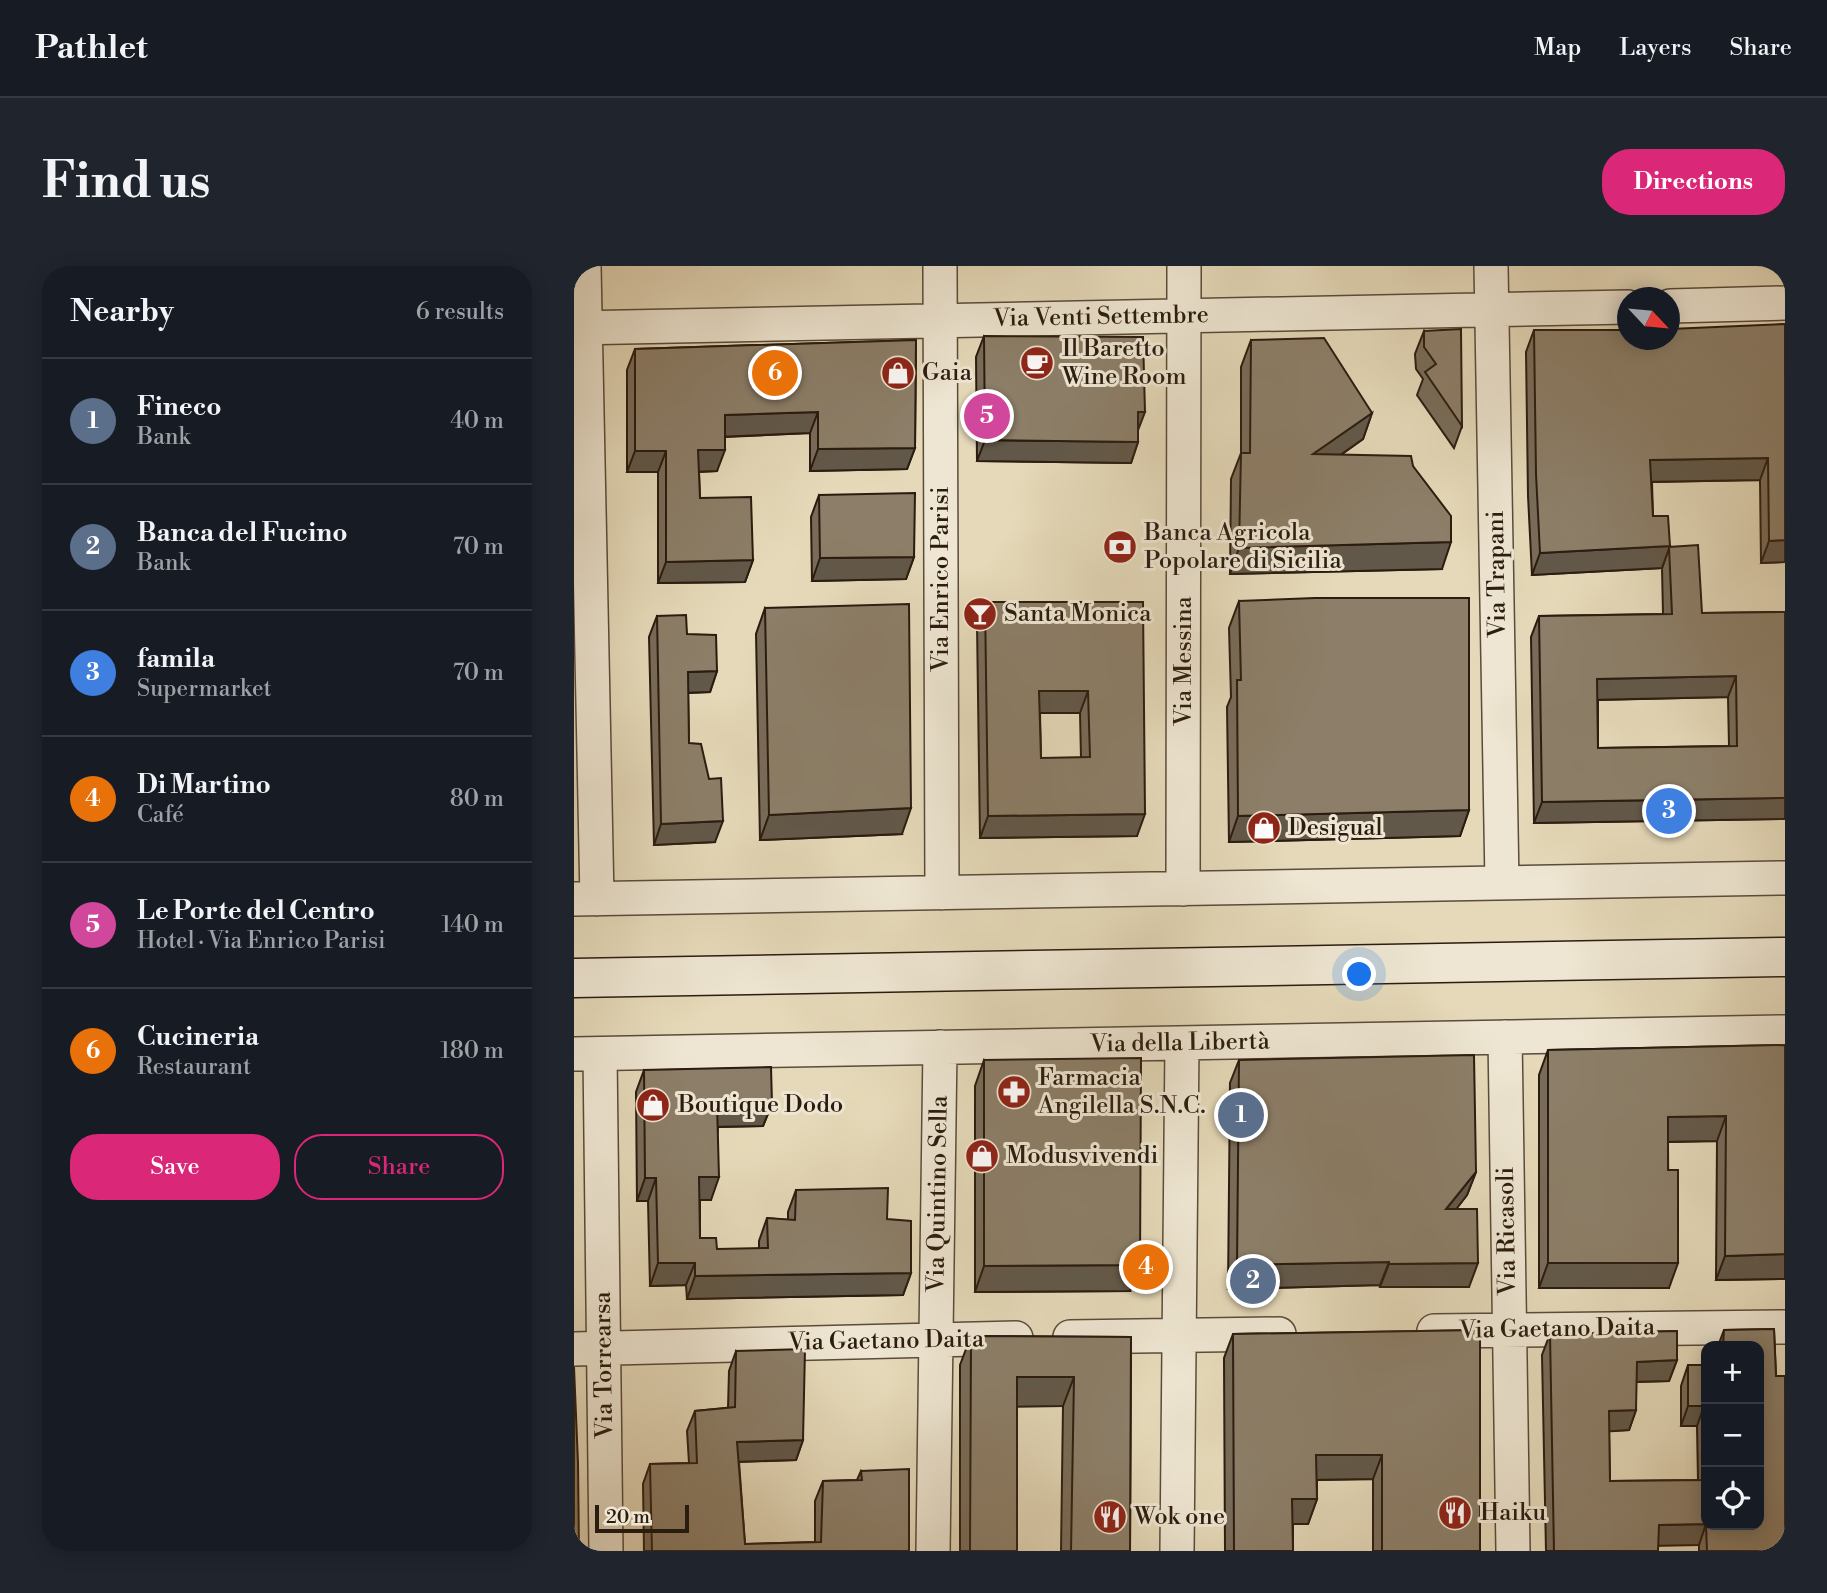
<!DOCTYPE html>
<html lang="en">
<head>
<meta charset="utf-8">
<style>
  body { margin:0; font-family:"Libre Bodoni",serif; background:#20242c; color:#f1f3f6 }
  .controls { position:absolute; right:21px; bottom:21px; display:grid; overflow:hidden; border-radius:14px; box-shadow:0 4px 18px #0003 }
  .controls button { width:63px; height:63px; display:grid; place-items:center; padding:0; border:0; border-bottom:2px solid #363941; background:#171b24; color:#f1f3f6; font:35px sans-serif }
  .compass { position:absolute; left:1043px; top:21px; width:63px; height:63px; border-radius:50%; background:#171b24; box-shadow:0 4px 18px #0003; rotate:116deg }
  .scale { position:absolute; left:21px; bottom:18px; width:94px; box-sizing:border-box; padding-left:7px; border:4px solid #2b1c10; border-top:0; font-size:19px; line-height:24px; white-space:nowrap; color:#2b1c10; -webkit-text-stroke:5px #eee6d2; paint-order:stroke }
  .you { position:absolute; left:786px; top:709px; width:24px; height:24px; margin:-18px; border:5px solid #fff; border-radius:50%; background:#1a73e8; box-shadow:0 0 0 10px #1a73e833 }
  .badge { display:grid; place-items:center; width:46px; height:46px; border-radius:50%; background:#db2777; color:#fff; font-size:23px; font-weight:700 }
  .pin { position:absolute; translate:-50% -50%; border:4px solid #fff; box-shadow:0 2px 7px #0006 }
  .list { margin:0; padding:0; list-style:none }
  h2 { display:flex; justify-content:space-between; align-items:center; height:91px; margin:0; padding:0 28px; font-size:30px }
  h2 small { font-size:23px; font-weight:400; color:#9ea1a6 }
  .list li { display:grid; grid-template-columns:46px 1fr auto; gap:21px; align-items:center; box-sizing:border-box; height:126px; padding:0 28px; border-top:2px solid #363941 }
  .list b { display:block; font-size:26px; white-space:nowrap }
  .list p { margin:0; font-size:23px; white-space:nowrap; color:#9ea1a6 }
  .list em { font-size:23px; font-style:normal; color:#9ea1a6 }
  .actions { display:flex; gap:14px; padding:21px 28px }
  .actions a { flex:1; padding:16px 0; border:2px solid #db2777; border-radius:28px; text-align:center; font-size:24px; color:#db2777 }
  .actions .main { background:#db2777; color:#fff }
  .icon { flex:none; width:38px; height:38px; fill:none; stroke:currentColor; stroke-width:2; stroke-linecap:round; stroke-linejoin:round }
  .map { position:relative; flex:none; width:1211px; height:1285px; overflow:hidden; border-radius:28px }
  header { display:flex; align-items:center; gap:42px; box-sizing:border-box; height:98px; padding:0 35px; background:#171b24; border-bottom:2px solid #363941 }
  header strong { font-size:33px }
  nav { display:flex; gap:38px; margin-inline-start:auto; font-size:24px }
  .intro { display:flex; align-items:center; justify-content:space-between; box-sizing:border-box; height:168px; padding:0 42px }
  h1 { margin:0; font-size:49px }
  .button { padding:18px 32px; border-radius:28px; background:#db2777; color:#fff; font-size:24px; font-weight:700 }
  main { display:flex; gap:42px; padding:0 42px }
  aside { flex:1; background:#171b24; border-radius:28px; box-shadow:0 4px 18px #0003 }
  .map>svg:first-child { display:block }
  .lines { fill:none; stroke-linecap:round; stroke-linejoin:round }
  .street-casing { stroke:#5a4b3a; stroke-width:36 }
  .secondary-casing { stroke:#2b1c10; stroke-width:41 }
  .street { stroke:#eee6d2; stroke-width:33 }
  .secondary { stroke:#eee6d2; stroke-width:38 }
  .wall { fill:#786c59; stroke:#2b1c10; stroke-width:2; fill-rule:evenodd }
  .shaded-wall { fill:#625849; stroke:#2b1c10; stroke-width:2 }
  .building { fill:#8c7e68; stroke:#2b1c10; stroke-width:2; fill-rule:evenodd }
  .labels { text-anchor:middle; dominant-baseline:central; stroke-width:6; stroke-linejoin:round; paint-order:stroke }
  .street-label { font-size:24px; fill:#2b1c10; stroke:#eee6d2 }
  .poi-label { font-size:24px; fill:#2b1c10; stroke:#eee6d2; text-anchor:start }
</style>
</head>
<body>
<header>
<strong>Pathlet</strong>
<nav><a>Map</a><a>Layers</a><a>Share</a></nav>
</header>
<div class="intro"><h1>Find us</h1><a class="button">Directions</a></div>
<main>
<aside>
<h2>Nearby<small>6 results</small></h2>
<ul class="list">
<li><span class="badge" style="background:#5c6f8a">1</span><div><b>Fineco</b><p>Bank</p></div><em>40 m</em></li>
<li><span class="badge" style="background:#5c6f8a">2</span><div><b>Banca del Fucino</b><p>Bank</p></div><em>70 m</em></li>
<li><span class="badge" style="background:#3f7fe0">3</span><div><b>famila</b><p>Supermarket</p></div><em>70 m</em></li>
<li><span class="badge" style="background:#e8710a">4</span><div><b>Di Martino</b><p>Café</p></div><em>80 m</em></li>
<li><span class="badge" style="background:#d1479c">5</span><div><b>Le Porte del Centro</b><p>Hotel · Via Enrico Parisi</p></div><em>140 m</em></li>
<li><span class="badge" style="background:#e8710a">6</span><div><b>Cucineria</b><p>Restaurant</p></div><em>180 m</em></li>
</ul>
<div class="actions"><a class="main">Save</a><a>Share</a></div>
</aside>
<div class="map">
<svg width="1211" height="1285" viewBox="0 0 1211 1285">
  <rect width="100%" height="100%" fill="#e5d9b9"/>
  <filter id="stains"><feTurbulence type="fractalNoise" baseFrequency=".00286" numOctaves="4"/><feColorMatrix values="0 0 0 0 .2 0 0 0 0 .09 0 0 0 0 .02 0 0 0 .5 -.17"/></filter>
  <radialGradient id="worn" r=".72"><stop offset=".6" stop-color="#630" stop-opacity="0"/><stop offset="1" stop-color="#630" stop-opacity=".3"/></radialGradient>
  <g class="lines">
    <g class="street-casing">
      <path id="street" d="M10 0 23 633
        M366 0 368 627
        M917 0 928 617
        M1096 40 1211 37
        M0 62 1054 41
        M609 623 610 0
        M0 633 1211 612
        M931 771 939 1285
        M0 788 1211 766
        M26 788 32 1285
        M860 1065 1211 1061
        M496 1071 705 1068
        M0 1083 442 1072
        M359 1285 366 781
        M603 1285 608 777"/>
    </g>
    <g class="secondary-casing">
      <path id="secondary" d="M0 712 1211 691"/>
    </g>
    <use href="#street" class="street"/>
    <use href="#secondary" class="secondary"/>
  </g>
  <path class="wall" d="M1211 58V296L1187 297 1186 214 1078 216 1079 250 1088 302 958 309 954 230 952 86 960 64 1054 74Z
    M850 65 888 160 880 182 843 129 849 113 842 103 841 88Z
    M410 70 564 176 557 197 403 195 402 91Z
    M342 74 341 182 333 203 236 205V167L151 171 143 205 125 206 126 232 179 294 171 316 84 317V206H53V104L61 83Z
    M677 74 798 147 789 173 767 189 839 200 868 303 656 308 657 213 667 187V101Z
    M245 229 340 291 332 313 238 315 237 251Z
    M1095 281 1128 347 1211 346V553L960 557 957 371 965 350 1089 348 1088 302ZM1154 431 1155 480 1024 482V434Z
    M665 335 895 544 886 570 655 576 653 441 657 431 655 362Z
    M411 336H569L563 570 406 572 403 358ZM466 447H506L507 492H467Z
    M191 342 328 568 186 574 182 368Z
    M83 350 113 368 143 405 136 426 114 427 115 477 141 576 80 579 75 371Z
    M1211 779V1013L1142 1014 1143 875 1094 876 1095 1022H965V809L974 784Z
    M410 794 556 1025 401 1026V820Z
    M665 794 902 906 893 929 882 943 895 1021H806V1019L654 1023 656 817Z
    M70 804 198 838 189 860 144 861 137 934H126V972L143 983H185V975L193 952 214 954V946L222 924 313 953 337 1007 329 1029 113 1033 112 1019 76 1020 74 935H63L62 826Z
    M1200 1063 1202 1110H1211V1285H1125V1279H1084V1285H972L968 1089 976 1068 1103 1065V1094L1095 1115 1062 1116V1144L1055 1164 1035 1165 1036 1215 1124 1214 1123 1160H1107V1120L1114 1099H1132V1259H1185V1080H1144L1150 1064Z
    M906 1064V1285H799V1213L743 1214V1233L734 1258H719V1285H651L650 1092 659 1068Z
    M397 1070 557 1071 556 1285H487L489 1140H443V1285H386V1099Z
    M162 1085 229 1174 222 1194 165 1196 171 1278 241 1276V1235L249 1215 283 1214 287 1205 335 1285H70L69 1218 76 1198 115 1197 113 1165 121 1145 154 1142 155 1105Z"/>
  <path class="shaded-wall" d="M244 146 236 167 143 171 151 149Z
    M564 146H571L563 167Z
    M798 147 789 173 729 215 739 188Z
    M411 174 564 176 557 197 403 195Z
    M341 182 333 203 236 205 244 183Z
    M124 184H151L143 205 116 206Z
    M61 185H92L84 206H53Z
    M1194 192 1186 214 1069 216 1076 194Z
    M1211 274V296L1187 297 1195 275Z
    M877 276 868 303 656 308 665 282Z
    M1096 280 1088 302 958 309 966 287Z
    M340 291 332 313 238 315 246 292Z
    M179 294 171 316 84 317 92 296Z
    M143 405 136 426 106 427 114 406Z
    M1162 410 1154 431 1016 434 1023 413Z
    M465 425H514L506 447H457Z
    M1211 532V553L960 557 968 536Z
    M337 542 328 568 186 574 195 549Z
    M895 544 886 570 655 576 664 550Z
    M571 548 563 570 406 572 414 550Z
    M149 555 141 576 80 579 87 558Z
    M143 838H198L189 860 135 861Z
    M1152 850 1143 875 1085 876 1094 851Z
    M902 906 893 929 864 967 872 943Z
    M125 911H145L137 934H117Z
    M71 912H82L74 935H63Z
    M1211 988V1013L1142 1014 1151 990Z
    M815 996 806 1019 654 1023 663 999Z
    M84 997H121L112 1019 76 1020Z
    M904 997 895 1021H806L815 998Z
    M974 997H1104L1095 1022H965Z
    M566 999 556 1025 401 1026 410 1000Z
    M337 1007 329 1029 113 1033 121 1010Z
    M1103 1094 1095 1115 1055 1116 1063 1096Z
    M443 1111H500L489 1140 432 1141Z
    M1114 1140H1130L1123 1160H1107Z
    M1062 1144 1055 1164 1027 1166 1035 1145Z
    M229 1174 222 1194 156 1196 163 1176Z
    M742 1189H808L799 1213 733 1214Z
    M718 1233H743L734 1258H710Z
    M1132 1258 1125 1279 1077 1280 1085 1259Z"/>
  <path class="building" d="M1211 58V274L1195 275 1194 192 1076 194 1079 250H1094L1096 280 966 287 962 208 960 64H1054V74H1096V63Z
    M887 63 888 160 851 106 862 98 850 81V65Z
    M410 70 569 71 571 146H564V176L411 174Z
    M750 72 798 147 739 188 837 190 839 200 877 250V276L665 282 667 187H676L677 74Z
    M342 74 341 182 244 183V146L151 149V184H124L126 232 177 231 179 294 92 296V185H61V83Z
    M341 227 340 291 246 292 245 229Z
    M1124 279 1128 347 1211 346V532L968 536 965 350 1098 348 1095 281ZM1162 410 1163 480 1024 482 1023 413Z
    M741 332H895V544L664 550 663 414H667L665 335Z
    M411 336H569L571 548 414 550ZM465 425H514L516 491 467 492Z
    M335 338 337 542 195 549 191 342Z
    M112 349 113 368 142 369 143 405 114 406 115 477 127 478 135 513 147 512 149 555 87 558 83 350Z
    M1211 779V988L1151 990 1152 850 1094 851V904H1104V997H974V784Z
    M900 789 902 906 872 943H903L904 997 815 998V996L663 999 665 794Z
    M567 792 566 999 410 1000V794Z
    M197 801 198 838H143L145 911H125L126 972H142L143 983 194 982 193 952 221 954 222 924 314 922 313 953 337 955V1007L121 1010V997H84L82 912H71L70 804Z
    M1200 1063 1202 1110H1211V1285H1133L1132 1259H1185V1080H1149L1150 1064Z
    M906 1064V1285H808V1189H742L743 1233H718L719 1285H660L659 1068Z
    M1103 1065V1094L1063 1096 1062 1144 1035 1145 1036 1215 1132 1214 1130 1140H1114V1099H1132V1258L1085 1259 1084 1285H980L976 1068Z
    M397 1070 557 1071 556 1285H497L500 1111H443V1285H396Z
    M231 1083 229 1174 163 1176 171 1278 247 1276 249 1215 288 1214 287 1205 335 1203V1285H78L76 1198 123 1197 121 1145 161 1141 162 1085Z
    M0 1101 4 1197 5 1285H0Z"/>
  <defs>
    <g id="cafe-disc" transform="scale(1.75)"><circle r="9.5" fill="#8f2418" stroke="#eee6d2"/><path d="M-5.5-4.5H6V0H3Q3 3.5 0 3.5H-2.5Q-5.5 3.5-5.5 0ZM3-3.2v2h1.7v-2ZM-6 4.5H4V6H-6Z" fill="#fff"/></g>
    <g id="shop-disc" transform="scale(1.75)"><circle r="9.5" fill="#8f2418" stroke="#eee6d2"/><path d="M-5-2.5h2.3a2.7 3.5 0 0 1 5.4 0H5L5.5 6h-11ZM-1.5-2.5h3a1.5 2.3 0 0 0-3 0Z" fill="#fff"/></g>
    <g id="bank-disc" transform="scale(1.75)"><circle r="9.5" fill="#8f2418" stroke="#eee6d2"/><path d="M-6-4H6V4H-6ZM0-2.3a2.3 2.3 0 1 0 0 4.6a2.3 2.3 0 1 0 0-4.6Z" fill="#fff"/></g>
    <g id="bar-disc" transform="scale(1.75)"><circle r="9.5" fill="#8f2418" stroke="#eee6d2"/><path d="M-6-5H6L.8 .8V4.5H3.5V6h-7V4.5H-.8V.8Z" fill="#fff"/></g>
    <g id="pharmacy-disc" transform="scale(1.75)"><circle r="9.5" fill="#8f2418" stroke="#eee6d2"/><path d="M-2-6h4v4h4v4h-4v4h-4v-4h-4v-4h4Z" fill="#fff"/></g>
    <g id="restaurant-disc" transform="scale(1.75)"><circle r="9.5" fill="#8f2418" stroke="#eee6d2"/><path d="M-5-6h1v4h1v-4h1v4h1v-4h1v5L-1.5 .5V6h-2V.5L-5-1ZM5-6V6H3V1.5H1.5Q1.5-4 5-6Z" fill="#fff"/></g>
  </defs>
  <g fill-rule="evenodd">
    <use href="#cafe-disc" x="463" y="97"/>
    <use href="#shop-disc" x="324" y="107"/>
    <use href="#bank-disc" x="546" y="281"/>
    <use href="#bar-disc" x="406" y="348"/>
    <use href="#shop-disc" x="690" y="562"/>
    <use href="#pharmacy-disc" x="440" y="826"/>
    <use href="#shop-disc" x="79" y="839"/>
    <use href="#shop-disc" x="408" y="890"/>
    <use href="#restaurant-disc" x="881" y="1247"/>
    <use href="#restaurant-disc" x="536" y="1251"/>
  </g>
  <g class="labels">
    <g class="street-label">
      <text transform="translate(527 51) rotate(-1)">Via Venti Settembre</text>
      <text transform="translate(923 308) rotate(-91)">Via Trapani</text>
      <text transform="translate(367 313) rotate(-90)">Via Enrico Parisi</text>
      <text transform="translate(610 395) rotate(-90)">Via Messina</text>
      <text transform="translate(606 777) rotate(-1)">Via della Libertà</text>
      <text transform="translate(364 928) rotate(-89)">Via Quintino Sella</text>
      <text transform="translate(933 965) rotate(-91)">Via Ricasoli</text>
      <text transform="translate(983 1063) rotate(-1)">Via Gaetano Daita</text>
      <text transform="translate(312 1075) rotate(-1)">Via Gaetano Daita</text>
      <text transform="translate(30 1099) rotate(-91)">Via Torrearsa</text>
    </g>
    <g class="poi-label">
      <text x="488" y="83">Il Baretto<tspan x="488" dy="28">Wine Room</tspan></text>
      <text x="348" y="107">Gaia</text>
      <text x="570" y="267">Banca Agricola<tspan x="570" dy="28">Popolare di Sicilia</tspan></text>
      <text x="430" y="348">Santa Monica</text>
      <text x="714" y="562">Desigual</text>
      <text x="464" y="812">Farmacia<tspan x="464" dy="28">Angilella S.N.C.</tspan></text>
      <text x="104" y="839">Boutique Dodo</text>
      <text x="432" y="890">Modusvivendi</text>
      <text x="906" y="1247">Haiku</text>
      <text x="560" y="1251">Wok one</text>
    </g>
  </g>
  <rect width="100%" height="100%" filter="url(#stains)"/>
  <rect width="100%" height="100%" fill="url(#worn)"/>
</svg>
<div class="controls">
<button>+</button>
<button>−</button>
<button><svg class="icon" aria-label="locate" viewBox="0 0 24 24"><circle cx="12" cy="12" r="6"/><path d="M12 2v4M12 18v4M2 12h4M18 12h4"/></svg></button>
</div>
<svg class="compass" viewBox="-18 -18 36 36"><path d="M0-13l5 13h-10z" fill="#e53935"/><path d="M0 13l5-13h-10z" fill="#9ea1a6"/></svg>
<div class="scale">20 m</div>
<div class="you"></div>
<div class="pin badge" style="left:667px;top:849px;background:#5c6f8a">1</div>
<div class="pin badge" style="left:679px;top:1015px;background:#5c6f8a">2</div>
<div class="pin badge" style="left:1095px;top:545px;background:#3f7fe0">3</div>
<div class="pin badge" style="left:572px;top:1001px;background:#e8710a">4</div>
<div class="pin badge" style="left:413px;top:150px;background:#d1479c">5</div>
<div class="pin badge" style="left:201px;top:107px;background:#e8710a">6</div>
</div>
</main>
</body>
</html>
